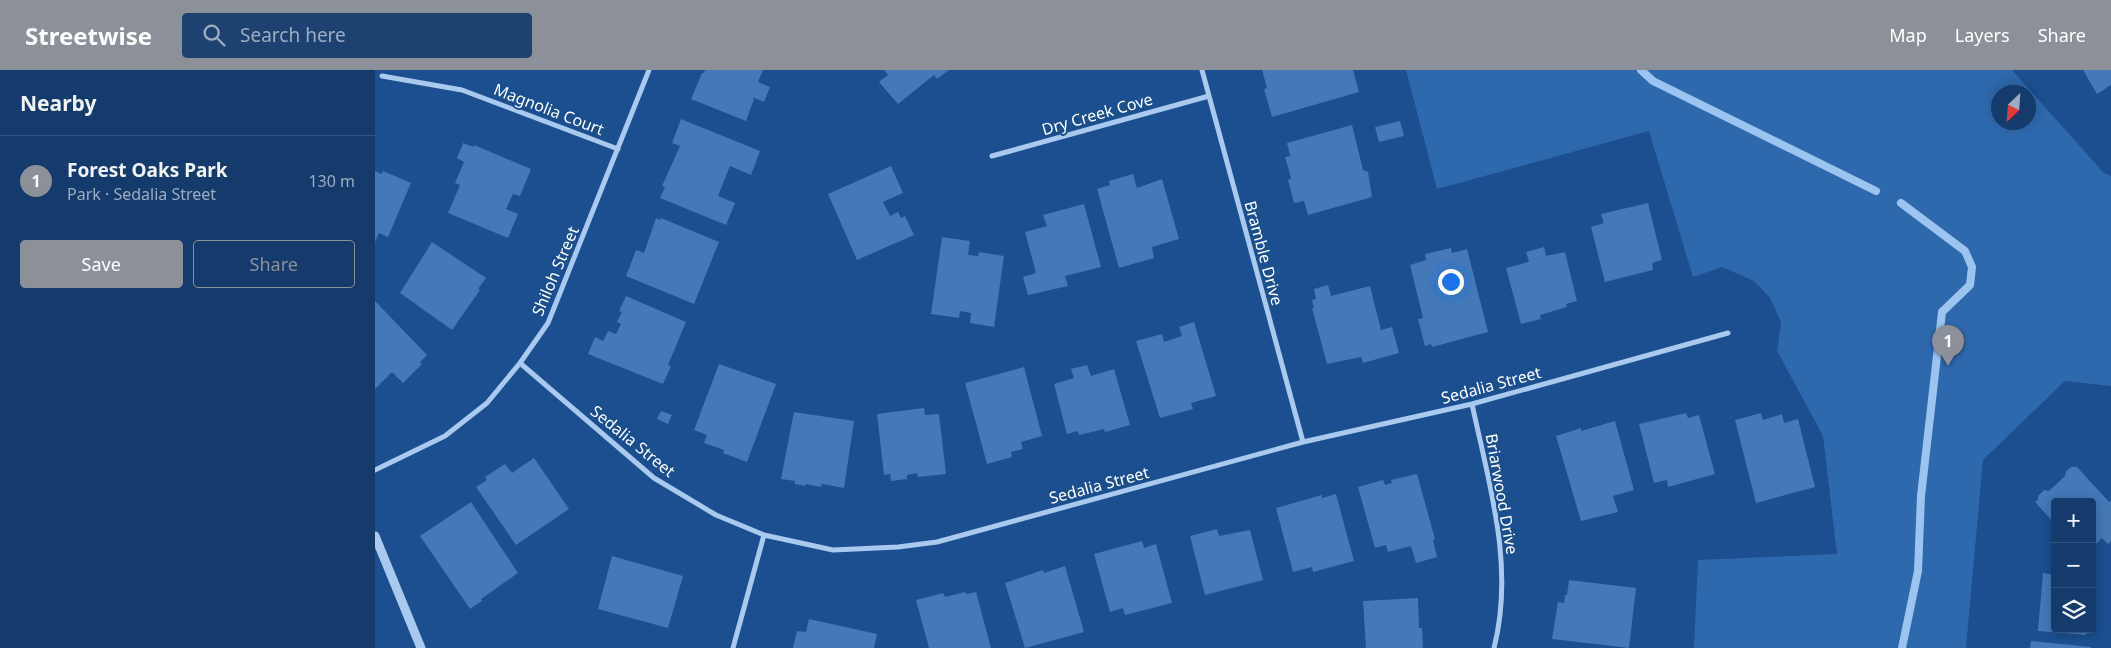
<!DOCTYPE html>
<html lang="en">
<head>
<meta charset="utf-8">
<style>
  body { margin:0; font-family:"Noto Sans",sans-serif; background:#1d4271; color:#f1f3f6 }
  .controls { position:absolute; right:15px; bottom:15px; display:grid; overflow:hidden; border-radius:5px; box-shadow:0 2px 12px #0003 }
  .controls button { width:45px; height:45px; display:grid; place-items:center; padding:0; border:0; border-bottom:1px solid #33557e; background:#143b6b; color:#f1f3f6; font:25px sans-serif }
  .compass { position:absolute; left:1616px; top:15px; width:45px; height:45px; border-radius:50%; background:#143b6b; box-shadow:0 2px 12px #0003; rotate:205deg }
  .you { position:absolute; left:1075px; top:211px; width:18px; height:18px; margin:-12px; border:4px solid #fff; border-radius:50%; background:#1a73e8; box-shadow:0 0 0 8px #1a73e833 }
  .badge { display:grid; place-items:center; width:32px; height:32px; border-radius:50%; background:#8c9099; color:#fff; font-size:16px; font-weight:700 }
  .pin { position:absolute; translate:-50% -41px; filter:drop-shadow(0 1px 2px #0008) }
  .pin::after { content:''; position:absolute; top:26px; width:18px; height:15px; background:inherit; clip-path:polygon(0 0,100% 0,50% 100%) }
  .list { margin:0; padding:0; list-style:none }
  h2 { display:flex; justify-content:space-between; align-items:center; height:65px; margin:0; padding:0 20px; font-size:21px }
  h2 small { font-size:16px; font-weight:400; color:#9dadc1 }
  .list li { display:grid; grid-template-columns:32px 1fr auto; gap:15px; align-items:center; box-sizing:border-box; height:90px; padding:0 20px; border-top:1px solid #33557e }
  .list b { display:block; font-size:19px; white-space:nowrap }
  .list p { margin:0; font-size:16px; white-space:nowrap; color:#9dadc1 }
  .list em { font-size:16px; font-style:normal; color:#9dadc1 }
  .actions { display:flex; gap:10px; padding:15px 20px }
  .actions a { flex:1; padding:11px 0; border:1px solid #8c9099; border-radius:5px; text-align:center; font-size:18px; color:#8c9099 }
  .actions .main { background:#8c9099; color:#fff }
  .icon { flex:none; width:28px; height:28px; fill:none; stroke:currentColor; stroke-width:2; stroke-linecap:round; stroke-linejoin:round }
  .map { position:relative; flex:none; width:1736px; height:578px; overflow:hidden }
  header { display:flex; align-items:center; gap:30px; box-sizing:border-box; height:70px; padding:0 25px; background:#8c9099; color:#fff }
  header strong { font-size:24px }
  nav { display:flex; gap:28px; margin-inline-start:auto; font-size:18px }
  .search { width:350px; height:45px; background:#1d4271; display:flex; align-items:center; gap:12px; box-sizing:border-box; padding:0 18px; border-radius:5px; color:#9dadc1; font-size:19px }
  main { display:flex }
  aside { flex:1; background:#143b6b }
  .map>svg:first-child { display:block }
  .green { fill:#2e69ad; fill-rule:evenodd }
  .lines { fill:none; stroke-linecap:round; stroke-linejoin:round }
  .stream { stroke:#9cc4f0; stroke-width:8 }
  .building { fill:#4478b7 }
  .minor { stroke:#a9c9ee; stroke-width:5 }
  .tertiary { stroke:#a9c9ee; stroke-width:9 }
  .labels { text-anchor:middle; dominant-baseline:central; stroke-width:4; stroke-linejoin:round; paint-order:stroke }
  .street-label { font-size:16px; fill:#fff; stroke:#1b4f8f }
</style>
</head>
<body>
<header>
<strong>Streetwise</strong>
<div class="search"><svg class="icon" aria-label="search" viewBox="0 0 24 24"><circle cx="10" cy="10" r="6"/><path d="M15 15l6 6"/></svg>Search here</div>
<nav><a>Map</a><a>Layers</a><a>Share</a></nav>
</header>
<main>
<aside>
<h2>Nearby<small></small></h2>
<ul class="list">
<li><span class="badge">1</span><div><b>Forest Oaks Park</b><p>Park · Sedalia Street</p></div><em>130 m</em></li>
</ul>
<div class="actions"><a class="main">Save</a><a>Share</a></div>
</aside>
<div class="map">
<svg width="1736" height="578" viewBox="0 0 1736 578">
  <rect width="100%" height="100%" fill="#1b4f8f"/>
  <path class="green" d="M1031 0H1637L1728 102 1736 106V316L1690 311 1608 390 1591 578H1319L1323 490 1462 484 1448 366 1402 281 1406 252 1395 228 1379 211 1347 197 1318 207 1274 61 1062 119ZM1624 22H1654V52H1624Z"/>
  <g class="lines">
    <path class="stream" d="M1266 0 1278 11 1501 121
      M1526 133 1590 181 1597 197 1595 215 1567 242 1546 426 1543 501 1527 578"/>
  </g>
  <path class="building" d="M330 0H388L383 12 395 17 389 32 377 27 379 29 371 51 316 29 327 3H329Z
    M509 0H574L562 9 559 5 523 34 504 12 513 5Z
    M887 0H978L984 22 897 47 889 19 892 18Z
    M1708 0H1736V15L1722 24Z
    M306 49 385 81 376 105 355 96 343 126 360 133 351 155 285 128 290 117 287 116 305 76 297 73Z
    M1025 51 1029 66 1004 72 1000 57Z
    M977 55 988 100 993 102 997 127 933 145 929 131 919 133 913 110 916 108 910 87 915 86 912 73Z
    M88 73 99 77V75L156 99 145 126 138 124 131 139 143 144 133 168 73 143 85 115 80 113 89 92 82 88Z
    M516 96 528 123 508 132 515 146 523 142 526 148 530 146 539 165 482 190 453 124Z
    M0 101 7 104 8 101 36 113 13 167 4 163 0 172Z
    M758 104 762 118 787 109 804 169 777 177 779 188 744 198 722 119 735 115 734 111Z
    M1273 133 1287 190 1277 193 1278 200 1230 212 1216 157 1229 153 1226 144Z
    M709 134 726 197 690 206 693 216 653 225 648 207 661 203 650 162 672 156 668 145Z
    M281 148 285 150 286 148 344 172 319 234 251 206 261 180 269 183Z
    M567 167 595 171 593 185 603 186 604 182 629 186 619 257 595 253 596 243 585 241 584 248 556 244Z
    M57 172 111 208 103 219 105 220 77 260 25 223Z
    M1169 177 1171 186 1190 182 1202 231 1191 234 1192 237 1165 245 1166 249 1146 254 1131 198 1154 192 1151 182Z
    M1076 178 1077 183 1092 179 1113 262 1057 277 1056 274 1050 276 1043 249 1048 248 1035 195 1051 190 1050 184Z
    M953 215 956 226 995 216 1006 260 1017 257 1024 283 988 293 986 287 952 294 937 238H939L937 230 941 229 939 219Z
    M251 226 311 252 293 295 296 296 288 314 213 284 220 267 228 271 233 261 241 264 246 254 242 252 247 242 244 241Z
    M0 231 52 285 45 292 47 294 28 313 17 302 0 319Z
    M819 252 841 326 816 333 818 339 785 348 761 271 787 264 789 272 807 266 804 257Z
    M344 294 401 314 372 392 348 383 349 380 329 373 332 365 319 360Z
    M712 295 716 306 739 299 755 355 730 362 729 359 704 365 703 361 692 364 679 314 699 308 696 299Z
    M649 297 667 366 646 372 648 379 636 382 637 387 612 394 590 313Z
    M549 338 550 345 564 344 571 404 543 407 542 403 532 405V409L516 411 515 404 509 405 502 344Z
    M286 341 297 345 293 354 282 349Z
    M419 342 479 351 469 418 447 414 446 417 431 414 430 416 420 414V411L406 409Z
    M1311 343 1313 348 1324 345 1340 404 1293 417 1292 410 1279 413 1264 354Z
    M1386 343 1388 350 1407 344 1409 353 1423 349 1440 417 1381 433 1360 350Z
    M1240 351 1259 420 1238 426 1243 442 1206 451 1181 366 1206 358V361Z
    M159 388 194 439 141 475 101 417 112 410 110 407 130 394 137 403Z
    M1696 397H1702L1734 432 1736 430V471L1733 474 1727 468 1719 476 1717 474V432H1680V454L1660 432 1663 430V426L1669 420 1674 421 1690 406 1691 401Z
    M1042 404 1060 469 1058 470 1062 487 1041 493 1036 476 1013 482 1011 475 1000 478 983 417 1008 410 1010 415 1017 413 1016 410Z
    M961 424 979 491 938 502 937 497 918 502 901 438 947 425V428Z
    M96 432 143 503 106 529 107 531 95 539 45 466Z
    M842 459 844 466 875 460 888 510 830 525 815 466Z
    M767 471 769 478 781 474 797 533 750 545 748 538 735 542 719 484Z
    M237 486 308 506 293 558 223 539Z
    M690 496 709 562 650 578 630 513 668 500 669 503Z
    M1668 503 1680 505V559H1711V565L1663 561Z
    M1194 510 1261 518 1254 578 1177 569 1183 532 1189 533 1190 525H1192Z
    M590 522 591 524 601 522 616 578H554L541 530 568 523 570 527Z
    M1043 528 1044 558H1047L1048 578H991L988 531Z
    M434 549 502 564 499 578H418L422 561 431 562Z
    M1656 571 1716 577V578H1655Z"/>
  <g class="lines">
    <path class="minor" d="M827 0 928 372
      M7 6 87 20 243 79
      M617 86 834 26
      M145 293 279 408 341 445 389 465 458 480 523 477 562 472 928 372 1097 334 1353 263
      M1097 334C1114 414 1140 496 1119 578
      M0 400 70 366 112 333 145 293 173 253 274 0
      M358 578 389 465"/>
    <path class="tertiary" d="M0 466 46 578"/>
  </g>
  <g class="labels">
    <g class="street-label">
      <text transform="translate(174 39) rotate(21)">Magnolia Court</text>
      <text transform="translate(722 44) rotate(-16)">Dry Creek Cove</text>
      <text transform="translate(889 183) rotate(75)">Bramble Drive</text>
      <text transform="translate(180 201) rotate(-67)">Shiloh Street</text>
      <text transform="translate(1116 315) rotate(-15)">Sedalia Street</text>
      <text transform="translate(258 371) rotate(39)">Sedalia Street</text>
      <text transform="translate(724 415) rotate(-15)">Sedalia Street</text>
      <text transform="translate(1127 424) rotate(80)">Briarwood Drive</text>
    </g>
  </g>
</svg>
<div class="controls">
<button>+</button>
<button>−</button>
<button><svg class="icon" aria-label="layers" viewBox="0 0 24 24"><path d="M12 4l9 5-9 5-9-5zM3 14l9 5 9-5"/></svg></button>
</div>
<svg class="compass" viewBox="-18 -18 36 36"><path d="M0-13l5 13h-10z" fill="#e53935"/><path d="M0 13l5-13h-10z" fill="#9dadc1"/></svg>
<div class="you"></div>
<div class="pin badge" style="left:1573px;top:296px">1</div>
</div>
</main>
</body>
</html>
